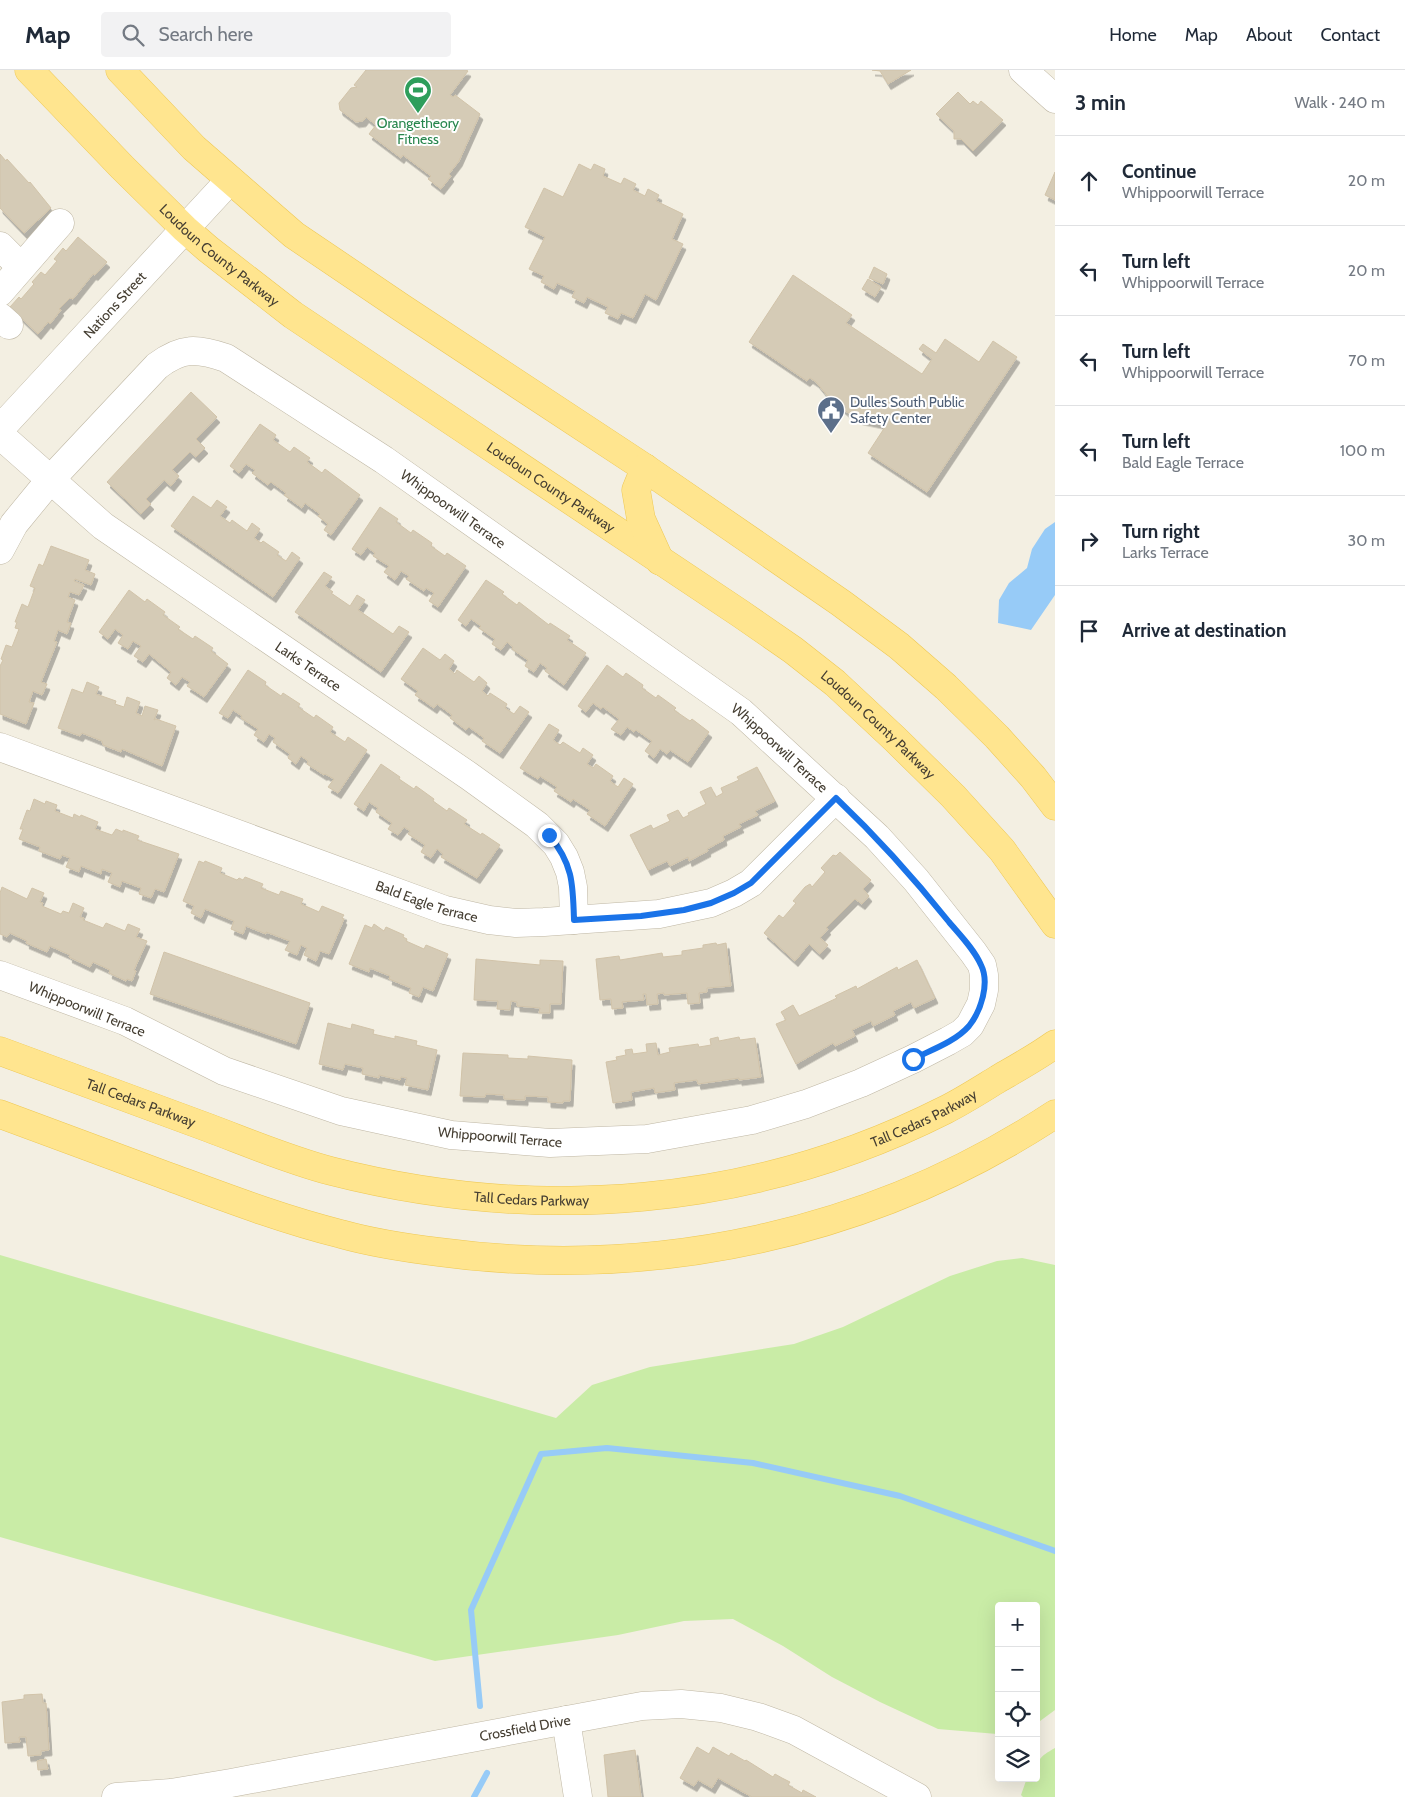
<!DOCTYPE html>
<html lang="en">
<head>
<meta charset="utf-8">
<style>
  body { margin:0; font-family:Cabin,sans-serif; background:#f2f2f3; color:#1f2937 }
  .controls { position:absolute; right:15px; bottom:15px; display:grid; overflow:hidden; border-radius:5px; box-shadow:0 5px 20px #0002 }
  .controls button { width:45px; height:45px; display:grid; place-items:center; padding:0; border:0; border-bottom:1px solid #e0e1e3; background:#fff; color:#1f2937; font:25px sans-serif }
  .stop { position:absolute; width:15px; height:15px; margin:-11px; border:4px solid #1a73e8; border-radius:50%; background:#fff }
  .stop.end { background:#1a73e8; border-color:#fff; box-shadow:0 1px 5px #0008 }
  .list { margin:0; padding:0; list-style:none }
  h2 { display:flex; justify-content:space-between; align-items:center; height:65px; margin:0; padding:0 20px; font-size:21px }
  h2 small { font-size:16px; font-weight:400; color:#747a83 }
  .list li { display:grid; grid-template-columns:32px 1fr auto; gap:15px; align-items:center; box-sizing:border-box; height:90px; padding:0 20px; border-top:1px solid #e0e1e3 }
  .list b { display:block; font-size:19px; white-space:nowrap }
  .list p { margin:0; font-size:16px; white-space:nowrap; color:#747a83 }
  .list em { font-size:16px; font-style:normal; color:#747a83 }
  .icon { flex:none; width:28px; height:28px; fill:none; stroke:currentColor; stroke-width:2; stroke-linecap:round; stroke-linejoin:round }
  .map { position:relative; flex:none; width:1055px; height:1727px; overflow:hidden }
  header { display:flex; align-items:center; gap:30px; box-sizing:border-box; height:70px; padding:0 25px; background:#fff; border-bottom:1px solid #e0e1e3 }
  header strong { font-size:24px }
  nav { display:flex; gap:28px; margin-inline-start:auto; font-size:18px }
  .search { width:350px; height:45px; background:#f2f2f3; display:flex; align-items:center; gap:12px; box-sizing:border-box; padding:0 18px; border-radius:5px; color:#747a83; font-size:19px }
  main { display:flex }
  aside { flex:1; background:#fff }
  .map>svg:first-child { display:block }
  .green { fill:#c9eca6 }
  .water { fill:#97cbf7 }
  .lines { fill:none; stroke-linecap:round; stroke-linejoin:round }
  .stream { stroke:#97cbf7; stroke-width:6 }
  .building { fill:#d5cbb6; stroke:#d1c3a9; filter:url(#shadow) }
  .minor-casing { stroke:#bfb7a4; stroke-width:29 }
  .major-casing { stroke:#eec854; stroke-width:29 }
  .minor { stroke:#fff; stroke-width:28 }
  .major { stroke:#ffe58f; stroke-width:28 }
  .route { stroke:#1a73e8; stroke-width:6 }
  .labels { text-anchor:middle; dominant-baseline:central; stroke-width:4; stroke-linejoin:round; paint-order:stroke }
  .leisure-label { font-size:14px; fill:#27864d; stroke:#fff }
  .street-label { font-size:14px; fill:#453e32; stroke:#fff }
  .service-label { font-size:14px; fill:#4e5e75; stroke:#fff; text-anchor:start }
</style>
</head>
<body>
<header>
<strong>Map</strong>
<div class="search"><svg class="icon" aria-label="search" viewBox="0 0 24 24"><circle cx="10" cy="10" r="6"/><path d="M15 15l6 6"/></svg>Search here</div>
<nav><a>Home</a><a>Map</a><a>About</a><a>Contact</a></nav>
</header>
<main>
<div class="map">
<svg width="1055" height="1727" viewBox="0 0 1055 1727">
  <defs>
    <filter id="shadow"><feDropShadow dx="3" dy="5.5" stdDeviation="0" flood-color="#0004"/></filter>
  </defs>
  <rect width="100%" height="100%" fill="#f3efe2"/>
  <path class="green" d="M0 1185 556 1348 592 1315 650 1297 794 1274 843 1257 950 1206 997 1191 1022 1188 1055 1195V1640L1036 1654V1536H999V1663L997 1664 938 1659 880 1632 832 1607 783 1576 733 1549 684 1551 618 1565 435 1591 0 1467Z
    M1055 1678V1727H1023L1021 1725 1027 1708H1036C1036 1690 1039 1687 1055 1678Z"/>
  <path class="water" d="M1055 452V525L1031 560 998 553 999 530 1009 513 1027 498 1032 479 1045 459Z"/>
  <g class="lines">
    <path class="stream" d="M480 1636 471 1540 541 1384 607 1378 753 1393 900 1426 1055 1481
      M474 1727 487 1703"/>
  </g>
  <path class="building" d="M366 0H466L468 1 450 25 453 27 455 25 480 44 459 91 449 104 451 106 441 119 428 109 431 106 403 85 401 88 369 64 376 55 366 47 363 51 356 52 340 40 339 33 351 18 357 17 354 15Z
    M872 0H911L888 14 880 1Z
    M958 22 970 34 973 31 978 35 981 31 1003 50 973 81 961 69H954V61L936 44Z
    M0 84 6 91 7 89 29 113 30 112 51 138 24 163 0 138Z
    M579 94 591 100 594 94 605 99 603 106 621 114 624 108 636 114 633 120 645 126 648 119 659 125 656 131 683 144 672 169 683 174 656 230 645 224 633 248 621 243 618 249 605 243 608 237 587 227 584 233 572 227 575 221 557 213 554 219 541 212 544 206 529 199 545 167 525 157 544 118 563 127Z
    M1055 102V130L1045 125Z
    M78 167 107 192 95 205 93 204 73 229 70 228 59 239 61 240 50 254 48 252 38 264 10 237 19 227 21 229 34 214 32 212 41 202 45 205 57 191 54 189 63 178 66 181Z
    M874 197 887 204 883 214 869 208Z
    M793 205 852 245 846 253 922 304 932 289 919 279 923 274 936 283 945 269 979 292 993 271 1017 287 927 422 868 383 885 357 879 353 860 349 847 342 830 329 816 312 810 308 807 311 749 272Z
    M868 209 881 217 875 227 862 219Z
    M191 322 217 347 196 369 205 378 196 387 190 382 172 400 179 406 171 416 164 410 146 429 151 434 141 444 107 412Z
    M260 354 276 365 273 370 290 382 294 377 310 388 307 392 322 403 325 399 360 425 331 465 324 460 328 454 318 446 320 444 305 433 302 438 284 425 286 423 271 412 268 415 252 403 255 400 246 394 239 403 230 396Z
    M193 426 211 438 217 430 227 437 220 446 230 453 232 450 247 461 252 453 260 459 254 468 261 473 263 471 279 482 277 485 286 491 292 482 300 488 273 527 171 456Z
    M380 437 398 449 396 452 411 463 413 460 432 473 431 476 445 486 447 483 466 496 438 537 429 531 434 523 426 518 424 521 406 509 409 506 401 501 395 510 384 502 389 496 373 486 375 483 367 477 361 485 352 479Z
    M51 476 89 490 85 500 95 504 91 515 75 509 74 511 84 515 79 525 70 522 68 527 75 530 67 552 71 553 67 564 58 560 54 571 57 572 41 612 47 614 42 625 33 621 29 632 34 633 26 654 0 644V596L3 590 1 589 6 575 12 577 19 559 15 558 17 552H15L22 534 28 537 35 518 30 516 39 494 43 496Z
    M324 502 332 507 325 516 333 522 331 523 350 536 357 525 365 530 358 540 393 564 399 556 409 562 381 602 295 542Z
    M486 510 504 522 502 524 517 535 519 532 549 555 550 553 570 566 567 570 586 583 564 615 545 601 547 598 540 593 534 602 525 596 528 590 512 579 513 577 507 572 501 580 492 574 495 569 479 558 481 556 471 549 466 556 458 550Z
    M129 520 145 532 147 529 165 542 163 545 180 557 178 559 193 569 195 566 213 578 211 581 228 594 204 627 187 616 190 612 182 607 176 615 167 608 171 602 149 584 143 592 134 586 141 576 133 571 128 579 118 573 123 565 115 559 108 569 99 562Z
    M423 578 440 590 445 584 454 591 449 599 455 604 457 600 474 612 479 606 487 613 482 621 488 626 490 623 507 634 505 638 514 644 520 636 529 642 500 683 482 671 484 668 469 657 466 660 450 648 452 645 437 634 434 638 415 625 418 621 401 609Z
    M607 595 623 607 626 603 643 615 642 618 656 628 658 625 676 638 674 640 690 651 692 649 709 662 688 692 670 680 667 684 660 679 654 688 645 681 652 671 636 660 634 662 627 657 621 665 611 659 619 649 603 637 601 639 593 633 586 642 578 636Z
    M248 600 266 612 265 615 281 626 283 623 300 634 298 637 314 648 316 645 333 657 330 662 345 672 348 667 367 680 338 723 328 717 334 709 325 704 324 705 307 694 308 691 301 686 296 694 288 688 290 684 273 672 275 668 269 664 264 672 254 665 258 659 241 648 242 646 233 640 228 648 219 643Z
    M87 612 99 617 96 624 116 631 115 634 124 637 127 627 140 632 136 643 142 646 145 636 158 640 154 650 156 649 176 656 162 696 122 679 121 682 103 675 102 671 82 663 80 666 58 658 72 619 83 623Z
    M549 654 559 660 553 670 560 675 563 672 580 683 583 678 593 685 587 694 593 698 596 694 613 706 610 711 618 717 624 708 633 714 605 756 587 744 590 740 573 729 571 732 554 721 557 717 540 706 538 709 520 698Z
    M381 694 400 707 399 709 414 719 416 716 434 729 433 731 447 741 449 738 467 750 464 754 481 765 482 763 500 775 477 808 441 787 443 784 437 779 431 788 421 782 425 775 408 764 410 761 404 757 398 765 388 759 392 753 376 742 378 738 369 732 364 741 354 734Z
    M757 697 775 731 755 741 758 745 739 754 741 757 723 766 724 770 707 779 708 781 689 791 688 787 670 796 667 791 648 800 630 765 651 755 653 759 670 751 667 745 678 740 683 748 689 745 688 743 706 734 700 722 711 717 716 727 723 723 721 718 739 710 737 707Z
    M34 729 45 734 46 731 57 735 55 741 73 748 74 744 80 747 81 745 98 752 95 759 112 765 116 759 123 762V760L139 766 137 770 179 784 164 822 155 819 151 828 139 824 141 818 122 811 120 817 108 812 112 803 102 799 101 804 81 796 79 802 66 797 70 788 62 785 60 789 39 781 40 777 19 769 23 759H20L27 740 30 741Z
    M840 782 871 810 863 819 869 826 862 834 855 829 826 858 828 859 820 868 828 875 820 884 809 874 795 891 764 863 779 845 783 848 796 833 793 831 805 817 810 814 812 817 825 802 821 798 833 785 836 786Z
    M199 791 204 793 205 791 222 798 220 803 237 810 239 808 243 810 245 807 263 814 261 818 279 825 281 821 303 829 301 834 319 842 322 836 344 845 342 848 344 849 329 884 320 881 316 891 304 885 307 878 301 875 297 885 285 880 290 871 266 862V864L246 856 243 864 231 859 234 851 205 839 201 848 191 843 194 836 183 831Z
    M2 817 27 829 32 818 44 823 40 832 43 833 42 836 61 844 63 841 69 843 73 833 84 838 80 847 84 848 83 850 103 858 106 853 125 861 128 854 140 859 136 867 147 871 134 900 136 901 132 911 127 909 126 911 109 903 110 900 93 892 90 897 69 887 70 885 50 876 47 882 26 873 27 871 10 863 7 867 0 864V823Z
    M374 854 384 861 386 857 404 865 403 867 407 869 406 871 424 879 426 875 448 884 433 921 423 917 419 927 409 923 411 918 389 909 390 906 370 898 369 902 349 894 365 855 372 858Z
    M716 873 717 875 726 873 731 916 707 918V922L699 923 700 933 688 934 687 923 664 925V923L657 924 658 934 647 935 646 924H643L644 930 622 932 623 938 612 939 611 929 600 930 596 889 619 886 620 890 662 883 663 887 682 885V881L703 878V875Z
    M164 882 310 933 296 974 150 924Z
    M476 889 540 895V890L563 891 561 934H550V943H539L540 938 517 936V932L511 931 510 940 497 939 498 931 474 930Z
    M917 890 935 928 914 938 911 932 893 941 895 945 873 956 871 951 852 960 855 966 835 976 833 973 796 994 776 954 786 950 781 942 793 935 799 946 837 928 835 926 856 916 857 919 897 897 898 900Z
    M328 953 351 959 352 954 374 960 373 964 395 969V966L417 971 416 975 437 980 428 1020 405 1015 407 1008 401 1007 400 1010 379 1005V1008L362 1004 363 998 345 994 343 1000 319 994Z
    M718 967 719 971 739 967 740 970 755 968 761 1007 739 1010V1008L698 1014 697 1010 674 1013 675 1020 655 1023 654 1018 631 1022 632 1030 613 1033 606 992 617 990 616 987 626 985 625 980 632 979 633 984 647 982 646 974 656 973 658 985 670 982 669 978 698 974 699 977 711 975 710 969Z
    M463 983 508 985V988L528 989V986L572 990 570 1031H563V1033L548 1032V1027L525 1026V1030L504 1029V1025L486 1024 485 1027 460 1026Z
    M42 1624 43 1633H46L49 1680 41 1681V1685L28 1686 26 1667H19L20 1672 5 1673 2 1632 24 1629V1625Z
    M697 1677 709 1684 713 1677 729 1686 731 1683 745 1691 746 1690 773 1707 775 1704 782 1708 790 1712 788 1715 802 1723 803 1720 816 1727H752L718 1708 712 1718 698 1710 694 1716 680 1708Z
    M635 1680 641 1727H608L604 1685Z
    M46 1689 48 1699 38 1700 37 1691Z"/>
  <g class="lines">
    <g class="minor-casing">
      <g id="minor">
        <path d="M1023 0 1055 29"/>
        <path d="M0 176 21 197"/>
        <path d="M0 222 60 153"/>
        <path d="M0 247 9 255"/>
        <path id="s1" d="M0 359 230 110"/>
        <path id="s2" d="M0 365 103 456 469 706 537 755 556 774 564 787 570 802 573 817 574 850"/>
        <path id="s3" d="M0 480 14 454 50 410 157 296C182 277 197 278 226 288L384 390 741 642 877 767 916 810 973 882 982 895 984 905V920L981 934 970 955 962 963 948 971 913 989 861 1013 806 1034 752 1050 647 1069 550 1073 451 1065 341 1041 224 1001 125 951 0 905"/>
        <path id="s4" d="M0 677 445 840 489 850 516 853 544 852 659 844 711 833 734 823 751 813 836 728"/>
        <path d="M566 1650 578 1727"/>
        <path id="s5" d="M116 1727 171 1723 231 1713 642 1636 681 1634 721 1638 758 1647 794 1660 917 1727"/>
      </g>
    </g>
    <g class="major-casing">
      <g id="major">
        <path id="s6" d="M29 0 122 97 185 159 208 179 293 245 741 544 793 580 835 613 895 669 953 726 1002 780 1055 854"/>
        <path d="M120 0 194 78 294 165 402 238 645 398 841 533 899 576 946 617 997 667 1033 707 1055 736"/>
        <path d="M645 398 636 420 641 449 660 491"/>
        <path id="s7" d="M0 981C70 1007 140 1032 209 1058 249 1073 289 1090 331 1101 538 1154 753 1137 945 1040 963 1031 980 1020 998 1009 1017 998 1037 987 1055 974"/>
        <path d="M0 1044C56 1065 111 1085 167 1106 224 1127 281 1149 341 1164 373 1173 406 1178 439 1182 655 1211 873 1164 1055 1044"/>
      </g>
    </g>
    <use href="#minor" class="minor"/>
    <use href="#major" class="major"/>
  </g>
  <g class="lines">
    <path class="route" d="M549 765C573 794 573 814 574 850L641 846 684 840 711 833 734 823 751 813 836 728C878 768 913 807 949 852 960 865 974 879 981 895 990 913 981 941 969 956 955 972 931 980 913 989"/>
  </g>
  <defs>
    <g id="stadium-pin" transform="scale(1.4375)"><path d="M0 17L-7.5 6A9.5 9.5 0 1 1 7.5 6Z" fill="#2e9e5b" stroke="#fff"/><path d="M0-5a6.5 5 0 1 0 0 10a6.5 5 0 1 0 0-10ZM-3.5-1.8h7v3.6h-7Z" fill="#fff"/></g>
    <g id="civic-pin" transform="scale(1.4375)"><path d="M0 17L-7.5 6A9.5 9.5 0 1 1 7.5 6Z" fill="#5c6f8a" stroke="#fff"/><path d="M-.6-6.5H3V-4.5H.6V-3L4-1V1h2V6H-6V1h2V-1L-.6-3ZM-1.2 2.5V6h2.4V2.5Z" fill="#fff"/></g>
  </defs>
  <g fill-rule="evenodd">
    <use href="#stadium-pin" x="418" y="20"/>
    <use href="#civic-pin" x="831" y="340"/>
  </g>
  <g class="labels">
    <g class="leisure-label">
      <text x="418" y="53">Orangetheory<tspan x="418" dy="16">Fitness</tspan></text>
    </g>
    <g class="street-label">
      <text stroke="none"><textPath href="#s6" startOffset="266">Loudoun County Parkway</textPath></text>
      <text stroke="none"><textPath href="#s1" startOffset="169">Nations Street</textPath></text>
      <text stroke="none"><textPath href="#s6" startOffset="671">Loudoun County Parkway</textPath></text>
      <text stroke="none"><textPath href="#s3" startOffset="589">Whippoorwill Terrace</textPath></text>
      <text stroke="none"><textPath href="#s2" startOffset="386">Larks Terrace</textPath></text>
      <text stroke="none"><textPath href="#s6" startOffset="1076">Loudoun County Parkway</textPath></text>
      <text stroke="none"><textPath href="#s3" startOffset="994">Whippoorwill Terrace</textPath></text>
      <text stroke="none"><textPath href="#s4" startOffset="454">Bald Eagle Terrace</textPath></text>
      <text transform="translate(87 939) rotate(22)">Whippoorwill Terrace</text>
      <text stroke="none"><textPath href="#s7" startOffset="150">Tall Cedars Parkway</textPath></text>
      <text stroke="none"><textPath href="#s7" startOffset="960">Tall Cedars Parkway</textPath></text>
      <text transform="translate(500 1067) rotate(5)">Whippoorwill Terrace</text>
      <text stroke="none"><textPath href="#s7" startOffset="555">Tall Cedars Parkway</textPath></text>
      <text stroke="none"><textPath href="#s5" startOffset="415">Crossfield Drive</textPath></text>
    </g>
    <g class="service-label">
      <text x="850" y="332">Dulles South Public<tspan x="850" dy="16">Safety Center</tspan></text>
    </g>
  </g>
</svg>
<div class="controls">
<button>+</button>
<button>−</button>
<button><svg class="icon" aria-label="locate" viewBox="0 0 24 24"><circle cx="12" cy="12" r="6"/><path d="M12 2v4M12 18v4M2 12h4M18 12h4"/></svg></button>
<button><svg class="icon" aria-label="layers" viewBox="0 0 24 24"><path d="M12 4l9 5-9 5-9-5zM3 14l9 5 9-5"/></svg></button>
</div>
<div class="stop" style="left:913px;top:989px"></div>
<div class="stop end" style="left:549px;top:765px"></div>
</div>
<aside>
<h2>3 min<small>Walk · 240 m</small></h2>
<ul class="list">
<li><svg class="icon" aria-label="ahead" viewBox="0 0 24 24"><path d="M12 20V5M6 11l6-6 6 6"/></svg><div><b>Continue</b><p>Whippoorwill Terrace</p></div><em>20 m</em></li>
<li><svg class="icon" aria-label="left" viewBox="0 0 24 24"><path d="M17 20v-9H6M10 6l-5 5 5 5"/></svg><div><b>Turn left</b><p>Whippoorwill Terrace</p></div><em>20 m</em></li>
<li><svg class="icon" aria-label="left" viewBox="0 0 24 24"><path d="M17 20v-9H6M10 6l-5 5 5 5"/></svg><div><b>Turn left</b><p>Whippoorwill Terrace</p></div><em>70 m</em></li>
<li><svg class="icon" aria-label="left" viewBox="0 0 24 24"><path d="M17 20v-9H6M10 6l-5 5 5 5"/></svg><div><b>Turn left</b><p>Bald Eagle Terrace</p></div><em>100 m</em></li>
<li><svg class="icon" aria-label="right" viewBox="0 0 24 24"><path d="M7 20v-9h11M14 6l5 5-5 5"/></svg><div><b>Turn right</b><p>Larks Terrace</p></div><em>30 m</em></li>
<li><svg class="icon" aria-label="arrive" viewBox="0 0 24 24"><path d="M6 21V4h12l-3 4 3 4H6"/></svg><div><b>Arrive at destination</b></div></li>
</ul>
</aside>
</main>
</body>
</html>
